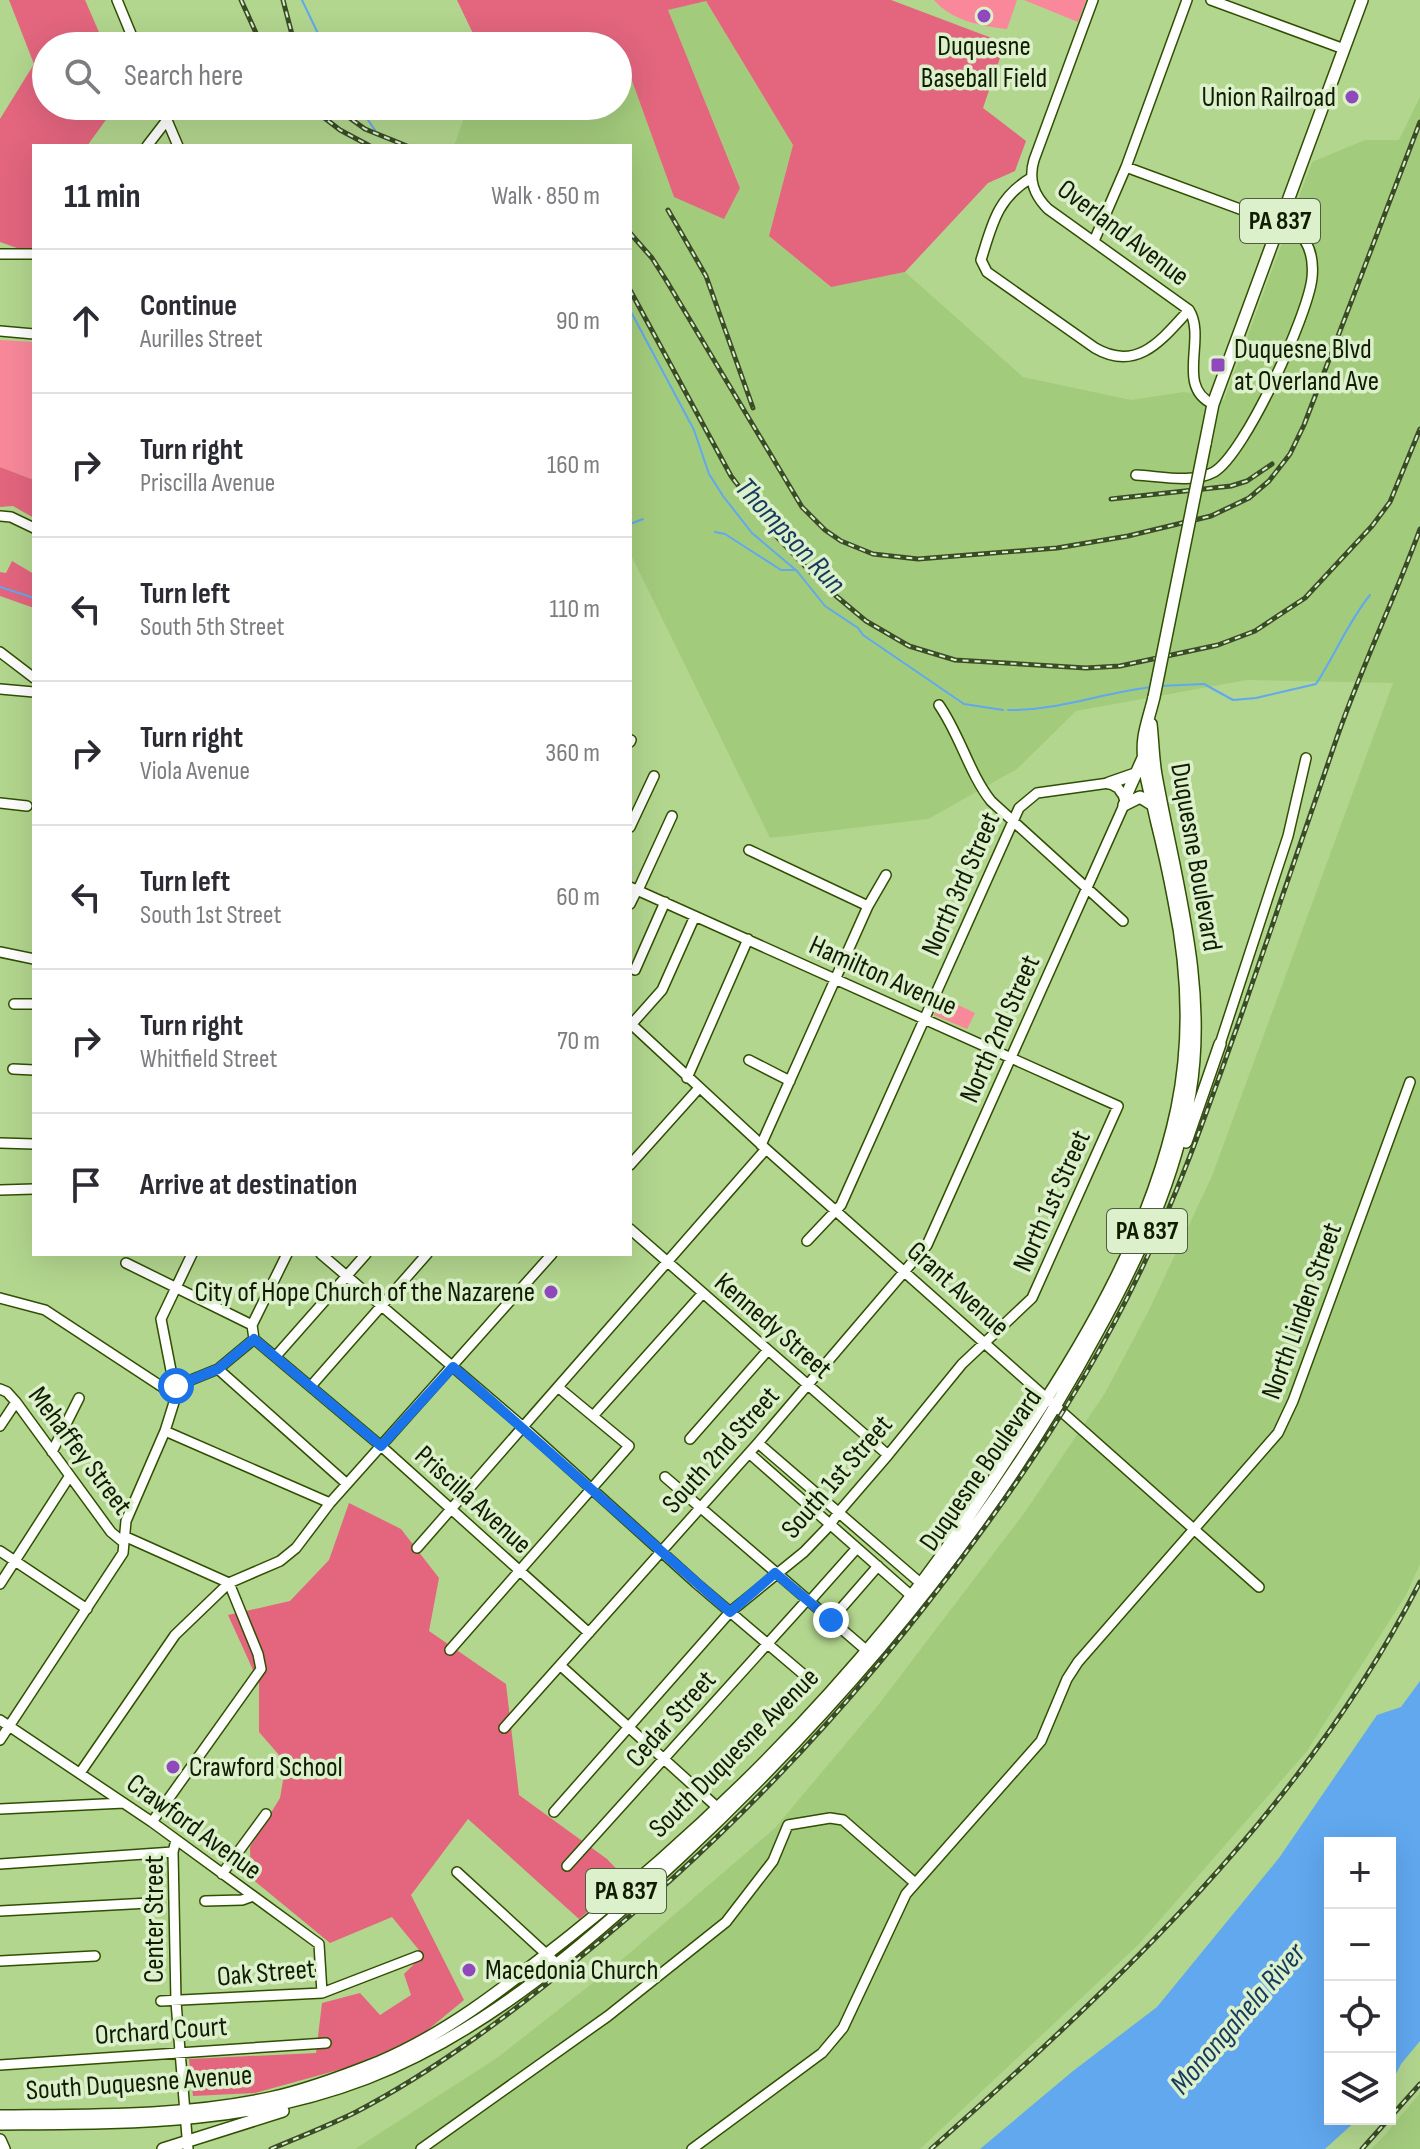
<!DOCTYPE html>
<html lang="en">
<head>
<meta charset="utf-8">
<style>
  body { margin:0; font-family:"Sofia Sans Condensed",sans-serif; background:#f2f2f3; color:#2b2b33 }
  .controls { position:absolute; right:24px; bottom:24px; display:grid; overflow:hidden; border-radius:0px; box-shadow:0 8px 32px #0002 }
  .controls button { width:72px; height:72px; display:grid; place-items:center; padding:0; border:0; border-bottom:2px solid #e1e1e2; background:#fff; color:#2b2b33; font:40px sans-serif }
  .stop { position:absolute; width:24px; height:24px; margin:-18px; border:6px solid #1a73e8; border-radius:50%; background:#fff }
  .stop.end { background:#1a73e8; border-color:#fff; box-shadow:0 2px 8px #0008 }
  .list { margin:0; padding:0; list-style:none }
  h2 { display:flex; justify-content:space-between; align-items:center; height:104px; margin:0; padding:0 32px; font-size:34px }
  h2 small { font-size:26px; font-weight:400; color:#7c7c81 }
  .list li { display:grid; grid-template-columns:52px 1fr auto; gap:24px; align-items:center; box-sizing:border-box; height:144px; padding:0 32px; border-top:2px solid #e1e1e2 }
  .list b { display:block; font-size:30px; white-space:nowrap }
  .list p { margin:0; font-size:26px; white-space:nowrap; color:#7c7c81 }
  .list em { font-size:26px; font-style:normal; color:#7c7c81 }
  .icon { flex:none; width:44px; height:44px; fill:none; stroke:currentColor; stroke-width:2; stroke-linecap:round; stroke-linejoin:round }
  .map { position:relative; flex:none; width:1420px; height:2149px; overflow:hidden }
  .search { position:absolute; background:#fff; box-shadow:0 8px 32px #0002; left:32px; top:32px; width:600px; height:88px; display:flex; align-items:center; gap:20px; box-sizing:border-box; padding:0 28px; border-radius:44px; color:#7c7c81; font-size:30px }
  .panel { position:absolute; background:#fff; box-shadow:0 8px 32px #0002; left:32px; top:144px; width:600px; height:1112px; border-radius:0px }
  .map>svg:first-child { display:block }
  .built { fill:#a3cb7c }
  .green { fill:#f9889b }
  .forest { fill:#e3657e }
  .water { fill:#61a8ef }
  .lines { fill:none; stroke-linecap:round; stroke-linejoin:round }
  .stream { stroke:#61a8ef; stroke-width:2 }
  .minor-casing { stroke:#314f02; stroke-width:12 }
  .major-casing { stroke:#314f02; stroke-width:14 }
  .minor { stroke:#fff; stroke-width:9 }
  .major { stroke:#fff; stroke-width:11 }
  .rail-casing { stroke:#394c26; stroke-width:5 }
  .rail { stroke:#ddf0cc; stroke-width:2; stroke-dasharray:6; stroke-linecap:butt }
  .major-bridge-casing { stroke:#314f02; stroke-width:14; stroke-linecap:butt }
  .major-bridge { stroke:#fff; stroke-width:11 }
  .route { stroke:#1a73e8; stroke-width:10 }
  .poi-dot { fill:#9049bc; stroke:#ddf0cc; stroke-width:3 }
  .labels { text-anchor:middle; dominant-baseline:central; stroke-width:7; stroke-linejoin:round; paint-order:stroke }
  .shield { fill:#ddf0cc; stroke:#4e5c3f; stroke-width:2 }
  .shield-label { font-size:26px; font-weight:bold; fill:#101d02 }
  .poi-label { font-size:28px; fill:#101d02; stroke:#ddf0cc; text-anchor:start }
  .street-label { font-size:28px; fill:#101d02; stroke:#ddf0cc }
  .water-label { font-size:30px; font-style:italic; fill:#153a5d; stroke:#ddf0cc }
</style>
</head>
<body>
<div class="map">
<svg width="1420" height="2149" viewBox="0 0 1420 2149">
  <rect width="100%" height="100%" fill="#b2d68e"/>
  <path class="built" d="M706 1 793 145 769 236 830 287 905 272 1023 377 1131 400 1184 392 1224 400 1312 162 1365 140H1399L1420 97V1564L1406 1595 1307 1751 1138 1945 920 2149H355L497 2058 618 1963 775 1828 879 1704 1025 1512 1105 1393 1149 1310 1212 1176 1393 683 1247 680 1076 711 1017 769 928 819 770 838 630 553V146H454L468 106H618V53H622L674 197 740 187 668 10Z
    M1420 2093V2149H1371L1384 2136Z"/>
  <path class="green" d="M934 0H1017L1007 29C981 26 952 21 934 0Z
    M1024 0H1086L1078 22Z
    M0 340 34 342V480L0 467Z
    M941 997 975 1013 967 1029 934 1015Z"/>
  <path class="forest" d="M9 0H85L105 46H46V106H116L87 146H34V254L0 242V119L34 64Z
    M457 0H891L1005 43 983 108 1026 141 1015 171 988 183 905 272 831 287 769 236 793 145 706 1 668 10 740 188 724 219 674 197 622 53H618V46H479Z
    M0 467 34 480V518L13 506 0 507Z
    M12 561 34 574V608L0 596V572L6 573Z
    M349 1503 401 1529 439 1578 429 1631 506 1684 519 1795 607 1859 626 1879 579 1919 468 1819 411 1895 464 2000 418 2038 349 2067 255 2093 193 2096 189 2059 316 2053 322 2003 360 1993 380 2015 411 1995 404 1974 423 1955 392 1917 330 1943 251 1878 250 1847 280 1798 286 1763 259 1732V1683L228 1615 290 1601 329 1560Z"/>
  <path class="water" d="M1420 1681V2041L1401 2064 1390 2086V1843H1330V2119H1358L1325 2149H980L1073 2071 1157 2007 1279 1858 1377 1715 1401 1707Z"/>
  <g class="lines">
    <path class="stream" d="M302 0 324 46
      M358 106 375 130
      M630 310 694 430 709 474 723 496 752 533 797 571 825 606 858 628 863 635 964 704 1003 710
      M630 524 643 519
      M715 532 725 534 781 570H795
      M0 587 34 598
      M1159 686 1204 684 1233 700 1256 698 1316 684C1335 655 1348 622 1370 595
      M1008 710C1058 711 1104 692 1153 687"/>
    <g class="minor-casing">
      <path id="minor" d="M117 0 136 46
        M1093 0 1034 160C1028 180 1034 195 1048 209L1189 310C1207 338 1175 387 1213 404
        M1211 0 1344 49
        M161 106 178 146
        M147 146 167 120
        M1126 167 1294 229C1310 241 1314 258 1312 278 1308 315 1245 454 1214 472 1192 484 1160 476 1136 475
        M1031 178C997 198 992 225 981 260L987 272 1095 348C1138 373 1163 338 1189 310
        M1094 241 1126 167 1187 0
        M0 254H34
        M0 331 34 334
        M0 516 11 517 34 528
        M0 652 34 678
        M0 689 34 692
        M939 705C960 735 969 773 991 801L1123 921
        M630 742 631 740
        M0 803 27 806
        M630 827 654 776
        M749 850 868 906
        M638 890 672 816
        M630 904 637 890
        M0 952 34 959
        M635 970 665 902
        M14 1004H34
        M630 1023 766 1149 1259 1587
        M630 1026 662 990 695 916
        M1220 1044 1288 836 1306 758
        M749 1060 790 1081
        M13 1069 34 1070
        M687 1078 748 939
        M0 1143 34 1144
        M761 1145 868 906 886 875
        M630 1165 699 1088
        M0 1190 34 1189
        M630 1229 888 1455
        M321 1254 522 1426 696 1583 803 1674
        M126 1263 252 1325
        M0 1298 45 1310 176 1396
        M254 1339 381 1446 589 1633
        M276 1356 366 1254
        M218 1369 347 1484
        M176 1386 218 1369 254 1339 252 1325 287 1254
        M311 1386 427 1254
        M0 1389 7 1392 16 1402 111 1532 123 1542
        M593 1416 703 1293
        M0 1426 16 1402
        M165 1431 330 1503
        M690 1439 768 1350
        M758 1443 925 1587
        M52 1452 79 1398
        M749 1453 915 1599
        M665 1477 866 1650
        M124 1536 229 1583 258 1654 261 1669 152 1822
        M417 1548 766 1149
        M0 1551 87 1609
        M0 1584 69 1477
        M809 1602 857 1548
        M831 1620 878 1566
        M450 1650 629 1446 559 1388
        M561 1666 718 1808
        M0 1720 152 1822 319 1944 322 1993
        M504 1728 758 1443 927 1245 1124 805 1125 798 1118 788 1109 783 1037 793 1019 808 841 1205 807 1241
        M0 1740 123 1553 126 1521 165 1431 176 1396 161 1319 192 1254
        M80 1773 175 1635 229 1583 280 1561 296 1548 330 1503 552 1254
        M0 1809 124 1803
        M554 1812 730 1612 804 1552 830 1525 838 1513 888 1455 962 1364 1032 1298 1118 1106 630 887
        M176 1840 173 1852 176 2002 188 2149
        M0 1864 173 1852
        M567 1866 807 1600
        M457 1872 556 1963
        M222 1874 266 1814
        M205 1901 242 1900 253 1896
        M0 1911 149 1903
        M0 1961 95 1956
        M161 2001 322 1993 418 1956
        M0 2065 326 2043
        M421 2149 608 2016 726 1922 773 1861 788 1825 830 1818 843 1820 915 1883
        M692 2149 822 2053 843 2028 906 1894 1041 1741 1067 1679 1078 1662 1278 1433 1293 1401 1410 1082"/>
    </g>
    <g class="major-casing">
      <path id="major" d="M1205 444 1213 404 1362 0
        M1109 783 1135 774
        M1125 798 1143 758
        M1124 805 1140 797 1153 805
        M1186 1142 1220 1044
        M0 2116C89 2115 182 2117 270 2098 307 2090 344 2076 379 2062 450 2032 510 1983 570 1936 687 1843 795 1739 890 1623 941 1561 984 1494 1028 1427 1092 1331 1153 1223 1177 1108 1191 1040 1188 969 1174 901 1169 874 1163 847 1156 819 1151 794 1140 764 1144 737 1146 724 1151 710 1154 697
        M0 2124C129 2123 245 2125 367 2078 486 2032 587 1943 679 1858 842 1705 991 1531 1097 1333 1139 1257 1175 1179 1190 1093 1208 985 1175 881 1156 775 1153 758 1153 741 1151 724
        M0 2140 4 2149
        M163 2149 283 2111"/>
    </g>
    <use href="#minor" class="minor"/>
    <use href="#major" class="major"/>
    <g class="rail-casing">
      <path id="rail" d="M241 0 262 46
        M283 0 295 46
        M309 106 340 130 370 146
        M333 106 365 129 407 146
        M668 210 706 276 753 408
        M630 233 652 258 666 280 802 507 825 530 841 541 873 554 918 559 1057 548 1128 536 1211 516 1249 498 1269 481 1290 454 1304 425 1420 122
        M630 290 731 476 777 537 823 585 866 621 909 646 955 660 1086 668 1120 666 1218 645 1255 631 1305 598 1372 526 1390 502 1420 429
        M1111 499 1231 486 1247 481 1272 464
        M271 2149C299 2137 328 2126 356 2112 438 2069 513 2012 584 1954 732 1835 861 1696 973 1543 1037 1457 1094 1368 1140 1272 1181 1188 1211 1100 1242 1013 1273 925 1303 837 1333 749 1358 674 1393 603 1420 529
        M931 2149C1118 1983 1305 1808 1420 1582
        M1362 2149 1420 2084"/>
    </g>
    <use href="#rail" class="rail"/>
    <g class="major-bridge-casing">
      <path id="major-bridge" d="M1154 697 1205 444"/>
    </g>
    <use href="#major-bridge" class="major-bridge"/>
  </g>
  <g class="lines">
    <path class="route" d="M176 1386 218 1369 254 1339 381 1446 453 1367 730 1612 775 1573 831 1620"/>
  </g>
  <g class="poi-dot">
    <circle cx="984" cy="16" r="8"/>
    <circle cx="1352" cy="97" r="8"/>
    <rect x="1210" y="357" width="16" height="16" rx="4"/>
    <circle cx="551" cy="1292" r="8"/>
    <circle cx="173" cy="1767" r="8"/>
    <circle cx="469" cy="1970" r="8"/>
  </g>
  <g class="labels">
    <g class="shield">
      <rect x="1240" y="199" width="80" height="44" rx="6"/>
      <rect x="1107" y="1209" width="80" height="44" rx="6"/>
      <rect x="586" y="1869" width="80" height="44" rx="6"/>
    </g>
    <g class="shield-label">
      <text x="1280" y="221">PA 837</text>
      <text x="1147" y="1231">PA 837</text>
      <text x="626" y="1891">PA 837</text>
    </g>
    <g class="poi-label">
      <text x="984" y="46" text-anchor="middle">Duquesne<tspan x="984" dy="32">Baseball Field</tspan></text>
      <text x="1336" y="97" text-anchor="end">Union Railroad</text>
      <text x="1234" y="349">Duquesne Blvd<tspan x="1234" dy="32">at Overland Ave</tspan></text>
      <text x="535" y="1292" text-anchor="end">City of Hope Church of the Nazarene</text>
      <text x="189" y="1767">Crawford School</text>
      <text x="485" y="1970">Macedonia Church</text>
    </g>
    <g class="street-label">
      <text transform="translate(1123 233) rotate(37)">Overland Avenue</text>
      <text transform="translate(1196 857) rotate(80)">Duquesne Boulevard</text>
      <text transform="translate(961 884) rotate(-66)">North 3rd Street</text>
      <text transform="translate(883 976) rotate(24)">Hamilton Avenue</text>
      <text transform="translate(1000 1029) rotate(-66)">North 2nd Street</text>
      <text transform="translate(1052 1201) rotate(-66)">North 1st Street</text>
      <text transform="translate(958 1289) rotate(42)">Grant Avenue</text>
      <text transform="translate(1302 1311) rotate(-70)">North Linden Street</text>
      <text transform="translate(773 1326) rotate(41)">Kennedy Street</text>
      <text transform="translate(721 1450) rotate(-48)">South 2nd Street</text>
      <text transform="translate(80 1451) rotate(53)">Mehaffey Street</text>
      <text transform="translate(981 1470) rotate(-55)">Duquesne Boulevard</text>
      <text transform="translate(837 1477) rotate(-49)">South 1st Street</text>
      <text transform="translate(473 1500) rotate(42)">Priscilla Avenue</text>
      <text transform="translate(671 1719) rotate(-48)">Cedar Street</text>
      <text transform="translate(734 1753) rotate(-45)">South Duquesne Avenue</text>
      <text transform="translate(194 1827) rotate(36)">Crawford Avenue</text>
      <text transform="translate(154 1919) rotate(-90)">Center Street</text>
      <text transform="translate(266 1973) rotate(-5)">Oak Street</text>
      <text transform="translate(161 2031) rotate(-4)">Orchard Court</text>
      <text transform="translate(139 2083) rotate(-4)">South Duquesne Avenue</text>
    </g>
    <g class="water-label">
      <text transform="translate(790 536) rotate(47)">Thompson Run</text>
      <text transform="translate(1238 2019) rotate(-49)">Monongahela River</text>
    </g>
  </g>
</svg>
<div class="controls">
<button>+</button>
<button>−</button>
<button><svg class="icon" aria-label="locate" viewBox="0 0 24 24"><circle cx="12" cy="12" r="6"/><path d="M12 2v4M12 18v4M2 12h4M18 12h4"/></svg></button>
<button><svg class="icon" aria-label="layers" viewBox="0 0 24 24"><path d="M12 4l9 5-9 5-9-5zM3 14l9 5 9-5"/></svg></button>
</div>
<div class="stop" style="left:176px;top:1386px"></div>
<div class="stop end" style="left:831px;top:1620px"></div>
<div class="search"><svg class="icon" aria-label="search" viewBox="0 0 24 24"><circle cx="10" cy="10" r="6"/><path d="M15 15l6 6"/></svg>Search here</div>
<section class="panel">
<h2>11 min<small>Walk · 850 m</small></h2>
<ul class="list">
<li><svg class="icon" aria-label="ahead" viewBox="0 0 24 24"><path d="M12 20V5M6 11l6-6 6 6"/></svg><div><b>Continue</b><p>Aurilles Street</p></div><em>90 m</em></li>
<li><svg class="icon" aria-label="right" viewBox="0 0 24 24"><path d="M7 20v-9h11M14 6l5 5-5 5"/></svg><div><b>Turn right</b><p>Priscilla Avenue</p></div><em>160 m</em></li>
<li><svg class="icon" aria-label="left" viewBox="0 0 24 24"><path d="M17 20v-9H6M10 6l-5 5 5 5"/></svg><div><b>Turn left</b><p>South 5th Street</p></div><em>110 m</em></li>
<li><svg class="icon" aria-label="right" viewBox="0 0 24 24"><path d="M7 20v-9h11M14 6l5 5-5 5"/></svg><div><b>Turn right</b><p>Viola Avenue</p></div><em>360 m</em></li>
<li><svg class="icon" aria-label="left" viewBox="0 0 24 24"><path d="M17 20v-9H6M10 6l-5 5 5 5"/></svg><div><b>Turn left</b><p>South 1st Street</p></div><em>60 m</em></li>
<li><svg class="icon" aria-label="right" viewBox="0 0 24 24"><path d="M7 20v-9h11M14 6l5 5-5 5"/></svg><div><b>Turn right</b><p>Whitfield Street</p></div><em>70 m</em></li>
<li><svg class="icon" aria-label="arrive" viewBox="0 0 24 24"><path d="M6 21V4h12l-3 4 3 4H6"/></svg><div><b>Arrive at destination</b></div></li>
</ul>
</section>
</div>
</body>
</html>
